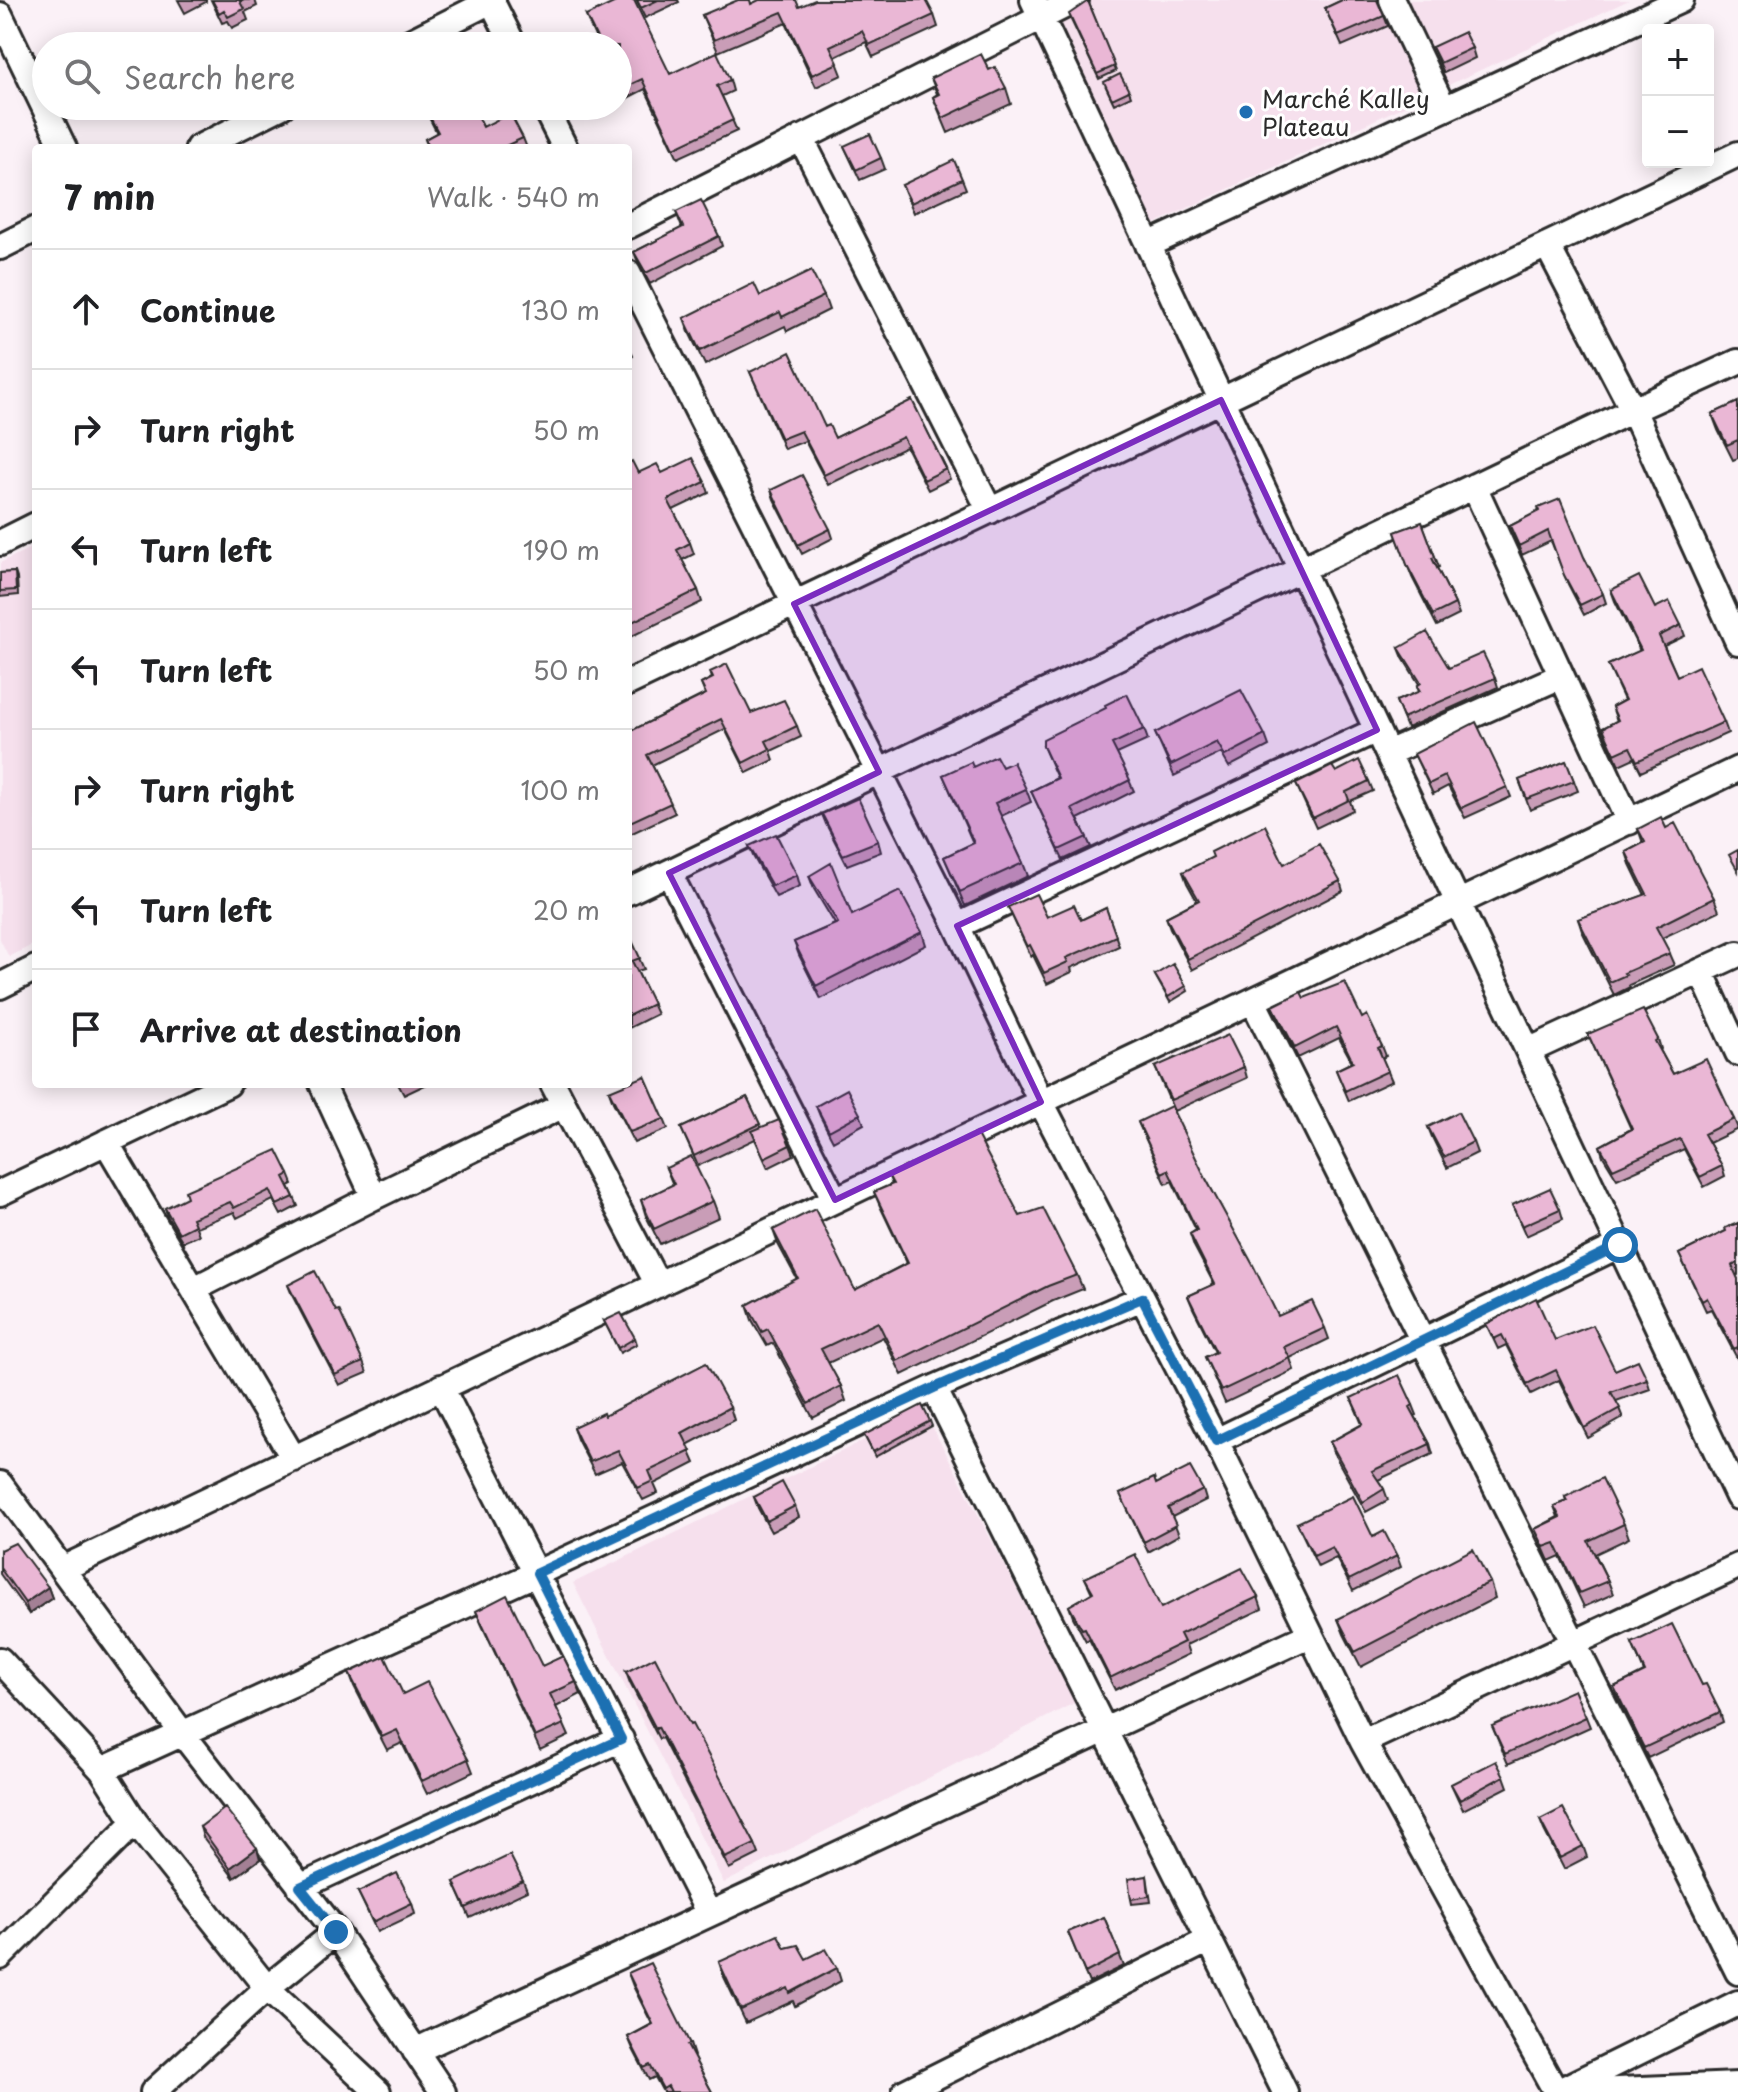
<!DOCTYPE html>
<html lang="en">
<head>
<meta charset="utf-8">
<style>
  body { margin:0; font-family:"Playpen Sans",sans-serif; background:#f6f6f6; color:#202124 }
  .controls { position:absolute; right:24px; top:24px; display:grid; overflow:hidden; border-radius:8px; box-shadow:0 4px 20px #0003 }
  .controls button { width:72px; height:72px; display:grid; place-items:center; padding:0; border:0; border-bottom:2px solid #e0e0e0; background:#fff; color:#202124; font:40px sans-serif }
  .stop { position:absolute; width:24px; height:24px; margin:-18px; border:6px solid #1f6fb2; border-radius:50%; background:#fff }
  .stop.end { background:#1f6fb2; border-color:#fff; box-shadow:0 2px 8px #0008 }
  .list { margin:0; padding:0; list-style:none }
  h2 { display:flex; justify-content:space-between; align-items:center; height:104px; margin:0; padding:0 32px; font-size:34px }
  h2 small { font-size:26px; font-weight:400; color:#757577 }
  .list li { display:grid; grid-template-columns:52px 1fr auto; gap:24px; align-items:center; box-sizing:border-box; height:120px; padding:0 32px; border-top:2px solid #e0e0e0 }
  .list b { display:block; font-size:30px; white-space:nowrap }
  .list em { font-size:26px; font-style:normal; color:#757577 }
  .icon { flex:none; width:44px; height:44px; fill:none; stroke:currentColor; stroke-width:2; stroke-linecap:round; stroke-linejoin:round }
  .map { position:relative; flex:none; width:1738px; height:2092px; overflow:hidden }
  .search { position:absolute; background:#fff; box-shadow:0 4px 20px #0003; left:32px; top:32px; width:600px; height:88px; display:flex; align-items:center; gap:20px; box-sizing:border-box; padding:0 28px; border-radius:44px; color:#757577; font-size:30px }
  .panel { position:absolute; background:#fff; box-shadow:0 4px 20px #0003; left:32px; top:144px; width:600px; height:944px; border-radius:8px }
  .map>svg:first-child { display:block }
  .built { fill:#f6e0ed }
  .lines { fill:none; stroke-linecap:round; stroke-linejoin:round }
  .minor-casing { stroke:#2b2b2b; stroke-width:30 }
  .minor { stroke:#fff; stroke-width:24 }
  .wall { fill:#c99db7; stroke:#2b2b2b; stroke-width:2 }
  .shaded-wall { fill:#a48095; stroke:#2b2b2b; stroke-width:2 }
  .building { fill:#eab7d5; stroke:#2b2b2b; stroke-width:2 }
  .route { stroke:#1f6fb2; stroke-width:10 }
  .marked { fill:#7b2cbf; fill-opacity:0.2; stroke:#7b2cbf; stroke-width:6; stroke-linejoin:round }
  .poi-dot { fill:#1f6fb2; stroke:#fff; stroke-width:3 }
  .labels { text-anchor:middle; dominant-baseline:central; stroke-width:6; stroke-linejoin:round; paint-order:stroke }
  .poi-label { font-size:24px; fill:#2b2b2b; stroke:#fff; text-anchor:start }
</style>
</head>
<body>
<div class="map">
<svg width="1738" height="2092" viewBox="0 0 1738 2092">
  <rect width="100%" height="100%" fill="#fbf1f7"/>
  <filter id="ink" filterUnits="userSpaceOnUse"><feTurbulence type="fractalNoise" baseFrequency=".0125" numOctaves="2"/><feDisplacementMap in="SourceGraphic" scale="16" xChannelSelector="R" yChannelSelector="G"/><feConvolveMatrix kernelMatrix="1 2 1 2 8 2 1 2 1" color-interpolation-filters="sRGB"/></filter>
  <g filter="url(#ink)">
    <path class="built" d="M1047 0H1629L1154 224Z
      M36 545V943L9 957 0 939V563Z
      M924 1411 1076 1702 724 1883 573 1583Z"/>
    <g class="lines">
      <g class="minor-casing">
        <path id="minor" d="M491 0 514 46
          M1033 0 1738 1497
          M1392 0 1444 109
          M0 15 64 148
          M402 46 493 0
          M544 106 565 148
          M801 138 990 511
          M198 148 282 106
          M628 226 1076 0
          M1148 245 1681 0
          M1547 245 1633 410 1738 642
          M0 247 36 229
          M628 273 957 926
          M1474 486 1629 822
          M0 543 36 525
          M628 683 1738 154
          M1377 730 957 926 1041 1102 1216 1441 1363 1742 1556 2092
          M1388 753 1561 676
          M669 873 835 1200
          M628 892 1633 410 1738 362
          M1701 971 1738 1053
          M0 986 36 968
          M1253 1001 1738 1972
          M1528 1051 1738 954
          M322 1084 374 1197
          M553 1084 658 1285
          M106 1142 294 1459
          M0 1193 228 1084
          M194 1289 374 1197 564 1105
          M441 1387 709 1914
          M934 1388 1285 2092
          M1216 1441 1620 1245
          M0 1484 182 1733 336 1932 443 2092
          M62 1569 1738 769
          M0 1660 102 1770 135 1822 267 1988 378 2092
          M1363 1742 1738 1566
          M102 1770 537 1573 934 1388 1142 1298
          M300 1887 621 1739
          M0 1957 135 1822
          M415 2051 1309 1635
          M153 2092 267 1988 336 1932
          M905 2092 1209 1940
          M1557 2092 1738 2003
          M1570 2092 1738 2085"/>
      </g>
      <use href="#minor" class="minor"/>
    </g>
    <path class="wall" d="M178 0H206V2L185 13Z
      M211 0H255L257 6 245 12 248 20 232 28 228 21 222 23Z
      M636 0H678L679 2 645 18Z
      M1342 0H1378L1388 26 1342 46 1325 8Z
      M1088 1 1116 71 1099 79 1071 20Z
      M751 4 934 15 938 27 873 57 866 42 835 57 842 75 816 87 786 23 718 52 702 15Z
      M586 16 670 74 730 80 733 91 722 96 737 131 678 158 645 89 626 99 618 82V46H599Z
      M1432 47 1472 48 1475 58 1444 73Z
      M989 70 1006 88 1011 104 948 133 933 97 937 94 931 78Z
      M1106 87 1129 91 1131 96 1114 104Z
      M423 106H473L483 127 523 138 527 148H428L425 139 437 133Z
      M844 146 881 158 885 169 860 180Z
      M962 179 966 189 914 213 902 185Z
      M676 212 719 236 722 246 650 284 638 262 634 252 682 228Z
      M760 296H824L829 310 787 331 785 326 705 365 689 332 684 318Z
      M628 343 633 356 628 359Z
      M750 372 825 427 835 438 912 400 946 469 950 479 928 490 906 447 828 485 805 441 784 449Z
      M1738 402V458L1733 460 1718 430 1712 414Z
      M628 463 638 473H662L705 482 709 493 673 510 690 543 694 554 682 560 698 590 702 602 628 638Z
      M771 490 830 529 833 538 802 554 774 499Z
      M1539 511 1584 557 1603 594 1606 603 1584 615 1568 584 1551 541 1522 555 1510 526Z
      M1422 522 1439 567 1437 568 1455 604 1459 615 1437 626 1412 577 1395 532Z
      M15 572 17 578 18 595 0 597V573Z
      M1611 590 1655 608 1681 625 1685 636 1664 646 1677 676 1724 722 1728 733 1641 772 1634 758 1619 765 1603 728 1617 721 1612 707 1624 700 1608 665 1640 651 1615 601Z
      M1399 648 1449 668 1495 678 1498 687 1407 728 1396 701 1419 692 1417 686 1419 684 1403 658Z
      M710 672 751 713 797 726 801 737 771 751 774 760 747 773 725 729 652 765 675 813 628 835V720L633 730 705 694 701 684 712 678Z
      M1144 729 1148 740 1117 754 1134 791 1078 819 1091 847 1063 860 1031 791 1057 778 1043 746Z
      M1155 733 1265 735 1269 746 1229 767 1221 753 1174 776Z
      M1414 754 1507 787 1511 797 1465 818 1448 786 1433 794Z
      M1566 761 1578 791 1530 810 1519 780Z
      M973 767H1002L1026 789 1031 802 1001 816 1023 863 1028 876 965 906 944 857 973 843 943 775Z
      M1336 772 1369 781 1373 791 1350 801 1353 810 1316 828 1296 784Z
      M822 814 878 841 881 852 847 865 826 824Z
      M1666 828 1714 898 1719 911 1662 938 1674 965 1629 985 1630 987 1614 995 1582 931 1578 919 1645 895 1630 864 1626 852 1643 843 1638 829Z
      M749 846 797 875 800 886 776 897 753 856Z
      M1284 864 1340 881 1343 891 1192 970 1170 928 1166 917 1197 901 1187 883 1183 872Z
      M809 876 852 915 922 932 926 945 821 999 799 955 794 942 835 924 814 889Z
      M1008 907 1047 917 1081 920 1106 908 1119 946 1071 968 1072 972 1047 984 1033 955 1031 957Z
      M628 934 644 969 637 971 657 1014 629 1028Z
      M1155 975 1186 986 1188 991 1170 1002Z
      M1304 998 1362 1018 1382 1046 1386 1056 1382 1058 1392 1081 1349 1101 1336 1070 1352 1062 1339 1038 1298 1058 1273 1006Z
      M1588 1034 1658 1039 1661 1049 1660 1050 1673 1074 1734 1119 1738 1129 1709 1143 1722 1166 1725 1176 1704 1187 1684 1149 1617 1179 1603 1156 1600 1146 1631 1129Z
      M1155 1067H1244L1247 1078 1174 1111Z
      M398 1084H427L404 1095Z
      M609 1091 664 1119 668 1129 634 1143 613 1102Z
      M747 1097 761 1127 790 1145 794 1155 768 1168 755 1139 698 1166 681 1128Z
      M816 1106 860 1114 864 1124 833 1141 820 1116Z
      M1138 1122 1206 1179 1278 1316 1325 1328 1329 1339 1290 1358 1294 1370 1225 1403 1205 1357 1215 1352 1193 1308 1188 1296 1214 1284 1194 1246 1190 1234 1196 1230 1172 1181 1166 1184Z
      M1428 1127 1473 1142 1477 1153 1447 1168 1432 1137Z
      M666 1168 713 1201 719 1217 660 1244 646 1216 641 1200 673 1185Z
      M289 1174 293 1184 289 1186 298 1206 281 1215 273 1200 237 1218 234 1212 196 1227 199 1235 183 1242 168 1218 165 1208Z
      M888 1175 1020 1216 1077 1275 1083 1289 1053 1301 902 1375 883 1337 828 1363 841 1386 846 1401 813 1418 773 1343 767 1346 752 1320 747 1305 797 1279 778 1244 773 1230 855 1290 907 1263 880 1206 874 1192 892 1184Z
      M1512 1205 1560 1209 1563 1219 1526 1236Z
      M1738 1223V1275L1736 1276 1738 1279V1360L1711 1309 1706 1311 1679 1254 1726 1231Z
      M288 1285 363 1362 367 1373 339 1385 292 1295Z
      M604 1321 635 1338 637 1344 620 1353Z
      M1486 1324 1555 1340 1615 1370 1647 1379 1650 1389 1616 1401 1623 1418 1588 1438 1559 1380 1531 1394 1506 1345 1498 1349Z
      M1351 1398 1413 1405 1417 1415 1415 1416 1430 1444 1433 1454 1378 1480 1384 1489 1388 1500 1366 1512 1333 1452 1330 1442 1362 1424Z
      M730 1407 734 1420 687 1445 695 1463 654 1484 658 1493 643 1500 622 1462 595 1474 577 1439 573 1427 604 1416Z
      M930 1421 932 1426 875 1457 864 1435Z
      M1156 1484 1203 1490 1206 1500 1172 1517 1179 1535 1148 1552 1120 1494Z
      M754 1497 795 1506 799 1517 771 1532 758 1508Z
      M1565 1497 1624 1524 1629 1538 1595 1554 1608 1581 1613 1594 1584 1607 1560 1556 1549 1561 1535 1529 1558 1517 1554 1506 1566 1501Z
      M1297 1523 1373 1537 1397 1556 1401 1567 1353 1591 1336 1558 1318 1567Z
      M0 1550 48 1587 52 1598 29 1614 0 1574Z
      M1085 1578 1161 1608 1258 1597 1262 1609 1186 1645 1189 1654 1115 1690 1089 1639 1086 1641 1073 1617 1069 1606 1092 1593Z
      M1490 1582 1495 1598 1361 1667 1344 1634 1338 1619Z
      M476 1611 542 1666 576 1682 581 1694 556 1707 569 1736 540 1750 481 1623Z
      M1632 1643 1702 1685 1720 1712 1723 1722 1648 1758 1617 1697 1614 1687 1644 1672Z
      M626 1672 690 1725 755 1844 759 1854 729 1869 662 1738 659 1739 630 1683Z
      M349 1673 403 1694 468 1759 473 1772 427 1794 402 1743 387 1750 354 1686Z
      M1586 1717 1590 1727 1508 1764 1492 1726Z
      M1504 1776 1508 1787 1463 1810 1451 1784Z
      M1540 1820 1583 1846 1587 1857 1564 1869 1544 1830Z
      M200 1827 257 1848 260 1859 234 1878 203 1837Z
      M1147 1876 1151 1902 1132 1904 1131 1899Z
      M523 1881 527 1891 470 1918 454 1882Z
      M358 1892 412 1903 415 1914 377 1932Z
      M1104 1917 1124 1966 1089 1983 1068 1932Z
      M785 1948 806 1959 837 1968 841 1981 795 2006 793 2001 746 2023 723 1975 719 1962Z
      M628 1973 690 2044 694 2056 693 2057 712 2092H663L655 2077 649 2080 633 2049 628 2037 652 2024 633 1986Z"/>
    <path class="shaded-wall" d="M48 1587 52 1598 29 1614 25 1603Z
      M257 1848 260 1859 234 1878 230 1868Z"/>
    <path class="building" d="M212 0H244L240 2 244 9 228 17 224 10 219 13Z
      M620 0H634L670 74 717 52 730 80 717 86 733 120 674 148 642 79 623 88 618 80V46H601L586 16Z
      M637 0H658L641 8Z
      M738 0H750L751 4 759 0H796L799 7 815 0H926L934 15 869 45 862 31 830 46 838 63 812 75 782 12 714 40 702 15Z
      M1342 0H1377L1384 16 1338 36 1325 8Z
      M1088 1 1115 66 1097 74 1069 14Z
      M1464 32 1472 48 1440 63 1432 47Z
      M981 54 989 70 995 67 1006 88 943 118 933 97 939 94 931 78Z
      M1120 74 1129 91 1112 99 1104 82Z
      M424 106H473L483 127 510 113 523 138 501 148H430L425 139 438 132Z
      M870 134 881 158 856 170 844 146Z
      M954 160 962 179 911 203 902 185Z
      M701 200 719 236 646 273 634 252 683 227 676 212Z
      M811 271 824 296 782 317 780 312 700 351 684 318 754 283 760 296Z
      M790 352 825 427 829 425 835 438 912 400 946 469 924 480 903 437 824 475 801 431 781 439 750 372Z
      M1738 402V440L1727 445 1712 414Z
      M693 458 705 482 668 500 690 543 677 550 698 590 628 624V463L632 461 638 473 657 464 662 473Z
      M802 475 830 529 798 545 771 490Z
      M1560 499 1584 557 1603 594 1580 605 1564 575 1548 531 1519 546 1510 526 1539 511 1538 508Z
      M1422 522 1435 557 1432 558 1455 604 1433 615 1408 567 1395 532Z
      M15 572 16 590 0 591V573Z
      M1639 576 1655 608 1669 601 1681 625 1659 636 1677 676 1698 666 1724 722 1637 761 1630 747 1615 754 1603 728 1618 720 1612 707 1625 700 1608 665 1641 650 1611 590Z
      M1427 632 1449 668 1483 653 1495 678 1403 718 1396 701 1420 691 1417 686 1421 683 1399 648Z
      M727 664 751 713 784 700 797 726 766 741 770 749 743 763 721 719 647 755 671 803 628 823V720L633 730 706 694 701 684 713 678 710 672Z
      M1241 690 1265 735 1225 756 1217 742 1171 765 1155 733Z
      M1127 694 1144 729 1112 744 1130 780 1072 809 1087 837 1059 850 1031 791 1058 778 1043 746V739L1106 708 1105 705Z
      M1476 722 1507 787 1461 808 1445 776 1429 784 1414 754Z
      M996 756 1002 767 1013 762 1026 789 995 803 1023 863 960 892 944 857 974 843 943 775 971 762 973 767Z
      M1359 760 1369 781 1346 792 1349 800 1313 818 1296 784 1332 766 1336 772Z
      M1566 761 1574 781 1527 799 1519 780Z
      M858 798 878 841 843 855 822 814Z
      M1661 817 1666 828 1675 823 1714 898 1656 927 1670 953 1624 973 1626 975 1610 982 1578 919 1647 894 1626 852 1645 842 1638 829Z
      M1265 825 1284 864 1319 844 1340 881 1188 959 1166 917 1199 900 1183 872 1213 857 1211 852Z
      M776 834 797 875 772 886 749 846Z
      M1738 850V871L1729 855Z
      M831 863 852 915 900 891 922 932 816 986 794 942 838 923 809 876Z
      M1036 894 1047 917 1074 905 1081 920 1106 908 1116 936 1066 958 1068 962 1044 973 1030 945 1027 947 1008 907Z
      M628 934H629L640 958 632 961 653 1004 628 1016Z
      M1173 964 1186 986 1168 997 1155 975Z
      M1345 982 1362 1018 1367 1015 1382 1046 1378 1048 1388 1071 1345 1091 1336 1070 1353 1062 1336 1027 1295 1048 1273 1006 1301 992 1304 998Z
      M1643 1010 1658 1039 1655 1041 1673 1074 1706 1059 1734 1119 1704 1134 1722 1166 1700 1177 1680 1139 1613 1169 1600 1146 1632 1129 1588 1034Z
      M1228 1035 1244 1067 1171 1100 1155 1067Z
      M645 1076 664 1119 630 1132 609 1091Z
      M847 1089 860 1114 829 1131 816 1106Z
      M747 1097 760 1124 694 1156 681 1128Z
      M1171 1106 1206 1179 1253 1265 1278 1316 1312 1301 1325 1328 1284 1347 1290 1358 1221 1391 1205 1357 1216 1352 1188 1296 1215 1284 1190 1234 1197 1230 1168 1170 1162 1173 1138 1122Z
      M1458 1112 1473 1142 1444 1157 1428 1127Z
      M779 1120 790 1145 764 1158 752 1131Z
      M976 1133 1020 1216 1043 1208 1077 1275 1048 1286 897 1361 878 1322 821 1349 841 1386 808 1404 768 1329 762 1332 747 1305 798 1278 773 1230 815 1209 855 1290 908 1263 874 1192 893 1184 888 1175Z
      M277 1150 289 1174 284 1177 294 1197 277 1205 270 1190 234 1208 230 1202 192 1218 195 1225 179 1233 165 1208 187 1197 185 1191Z
      M691 1156 713 1201 654 1229 641 1200 674 1184 666 1168Z
      M1550 1188 1560 1209 1522 1226 1512 1205Z
      M1738 1223V1263L1732 1266 1738 1279V1347L1734 1349 1707 1298 1702 1301 1679 1254 1726 1231 1725 1228Z
      M315 1271 336 1311 339 1310 363 1362 335 1375 288 1285Z
      M1536 1298 1555 1340 1593 1325 1615 1370 1638 1360 1647 1379 1611 1392 1620 1408 1584 1428 1556 1370 1527 1384 1502 1335 1494 1339 1486 1324Z
      M621 1313 635 1338 618 1348 604 1321Z
      M706 1363 730 1407 682 1433 691 1451 649 1471 653 1481 638 1488 618 1450 590 1462 573 1427 603 1413 604 1416Z
      M1399 1375 1413 1405 1410 1407 1430 1444 1372 1471 1384 1489 1363 1502 1330 1442 1363 1424 1351 1398Z
      M922 1405 930 1421 873 1452 864 1435Z
      M1190 1467 1203 1490 1168 1508 1176 1525 1144 1542 1120 1494 1154 1478 1156 1484Z
      M1602 1478 1624 1524 1588 1541 1608 1581 1579 1593 1555 1543 1544 1547 1535 1529 1560 1517 1554 1506 1567 1501 1565 1497Z
      M782 1482 795 1506 767 1521 754 1497Z
      M1353 1496 1373 1537 1384 1531 1397 1556 1349 1580 1332 1547 1314 1556 1297 1523Z
      M15 1543 48 1587 25 1603 0 1568V1550Z
      M1473 1549 1490 1582 1355 1652 1338 1619Z
      M1135 1554 1161 1608 1242 1568 1258 1597 1180 1634 1184 1642 1110 1678 1085 1628 1082 1629 1069 1606 1093 1592 1085 1578Z
      M507 1595 542 1666 563 1656 576 1682 550 1694 564 1724 535 1737 476 1611Z
      M1672 1624 1702 1685 1706 1684 1720 1712 1644 1748 1614 1687 1645 1672 1632 1643Z
      M385 1656 403 1694 427 1682 468 1759 422 1781 397 1730 382 1737 349 1673Z
      M655 1657 690 1725 692 1724 755 1844 725 1858 658 1727 656 1729 626 1672Z
      M1574 1690 1586 1717 1505 1754 1492 1726Z
      M1496 1761 1504 1776 1460 1800 1451 1784Z
      M225 1808 257 1848 230 1868 200 1827Z
      M1563 1808 1583 1846 1560 1858 1540 1820Z
      M510 1855 523 1881 466 1908 454 1882Z
      M397 1873 412 1903 373 1922 358 1892Z
      M1147 1876 1149 1896 1131 1899 1128 1879Z
      M1104 1917 1120 1955 1085 1973 1068 1932Z
      M778 1935 785 1948 798 1945 806 1959 826 1949 837 1968 790 1993 788 1988 741 2010 719 1962Z
      M650 1963 690 2044 687 2045 712 2092H671L668 2086 663 2089 650 2065 644 2068 628 2037 653 2024 628 1973Z"/>
  </g>
  <g class="lines" filter="url(#ink)">
    <path class="route" d="M336 1932 300 1887 621 1739 537 1573 934 1388 1142 1298 1216 1441 1620 1245"/>
  </g>
  <path class="marked" d="M1221 400 1377 730 957 926 1041 1102 835 1200 669 873 879 772 794 604Z"/>
  <circle class="poi-dot" cx="1246" cy="112" r="8"/>
  <g class="labels">
    <g class="poi-label">
      <text x="1262" y="98">Marché Kalley<tspan x="1262" dy="28">Plateau</tspan></text>
    </g>
  </g>
</svg>
<div class="controls">
<button>+</button>
<button>−</button>
</div>
<div class="stop" style="left:1620px;top:1245px"></div>
<div class="stop end" style="left:336px;top:1932px"></div>
<div class="search"><svg class="icon" aria-label="search" viewBox="0 0 24 24"><circle cx="10" cy="10" r="6"/><path d="M15 15l6 6"/></svg>Search here</div>
<section class="panel">
<h2>7 min<small>Walk · 540 m</small></h2>
<ul class="list">
<li><svg class="icon" aria-label="ahead" viewBox="0 0 24 24"><path d="M12 20V5M6 11l6-6 6 6"/></svg><div><b>Continue</b></div><em>130 m</em></li>
<li><svg class="icon" aria-label="right" viewBox="0 0 24 24"><path d="M7 20v-9h11M14 6l5 5-5 5"/></svg><div><b>Turn right</b></div><em>50 m</em></li>
<li><svg class="icon" aria-label="left" viewBox="0 0 24 24"><path d="M17 20v-9H6M10 6l-5 5 5 5"/></svg><div><b>Turn left</b></div><em>190 m</em></li>
<li><svg class="icon" aria-label="left" viewBox="0 0 24 24"><path d="M17 20v-9H6M10 6l-5 5 5 5"/></svg><div><b>Turn left</b></div><em>50 m</em></li>
<li><svg class="icon" aria-label="right" viewBox="0 0 24 24"><path d="M7 20v-9h11M14 6l5 5-5 5"/></svg><div><b>Turn right</b></div><em>100 m</em></li>
<li><svg class="icon" aria-label="left" viewBox="0 0 24 24"><path d="M17 20v-9H6M10 6l-5 5 5 5"/></svg><div><b>Turn left</b></div><em>20 m</em></li>
<li><svg class="icon" aria-label="arrive" viewBox="0 0 24 24"><path d="M6 21V4h12l-3 4 3 4H6"/></svg><div><b>Arrive at destination</b></div></li>
</ul>
</section>
</div>
</body>
</html>
